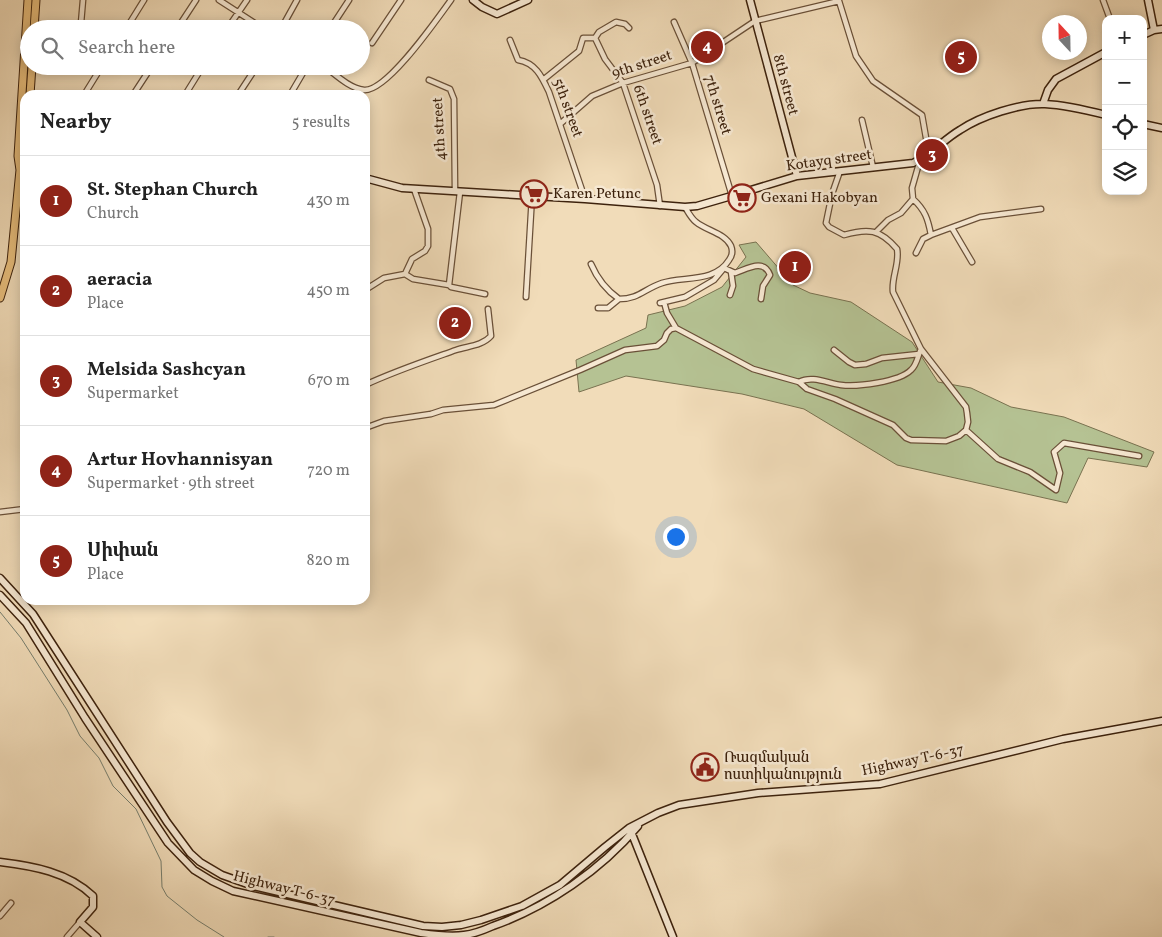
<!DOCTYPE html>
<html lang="en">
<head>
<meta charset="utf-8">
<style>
  body { margin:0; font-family:Vollkorn,"Noto Serif Armenian",serif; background:#f2f2f2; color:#222 }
  .controls { position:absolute; right:15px; top:15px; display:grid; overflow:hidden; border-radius:10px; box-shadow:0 2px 12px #0003 }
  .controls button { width:45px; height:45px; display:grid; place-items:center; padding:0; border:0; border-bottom:1px solid #e0e0e0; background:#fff; color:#222; font:25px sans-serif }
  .compass { position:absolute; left:1042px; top:15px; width:45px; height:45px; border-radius:50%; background:#fff; box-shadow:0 2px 12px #0003; rotate:338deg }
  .you { position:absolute; left:675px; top:536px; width:18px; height:18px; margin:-12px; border:4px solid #fff; border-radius:50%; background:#1a73e8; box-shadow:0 0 0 8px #1a73e833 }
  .badge { display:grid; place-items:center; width:32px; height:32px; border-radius:50%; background:#8f2418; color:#fff; font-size:16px; font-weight:700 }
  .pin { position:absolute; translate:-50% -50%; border:2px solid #fff; box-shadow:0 1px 5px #0006 }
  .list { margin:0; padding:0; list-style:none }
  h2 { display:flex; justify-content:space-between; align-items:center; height:65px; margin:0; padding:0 20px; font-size:21px }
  h2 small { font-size:16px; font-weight:400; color:#767676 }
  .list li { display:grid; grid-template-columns:32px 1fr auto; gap:15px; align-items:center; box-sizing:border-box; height:90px; padding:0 20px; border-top:1px solid #e0e0e0 }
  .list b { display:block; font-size:19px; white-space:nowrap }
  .list p { margin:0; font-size:16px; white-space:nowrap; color:#767676 }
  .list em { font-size:16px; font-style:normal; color:#767676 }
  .icon { flex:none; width:28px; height:28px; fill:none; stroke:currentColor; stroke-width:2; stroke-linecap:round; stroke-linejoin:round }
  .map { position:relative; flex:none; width:1162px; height:937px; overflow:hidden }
  .search { position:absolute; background:#fff; box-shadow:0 2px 12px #0003; left:20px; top:20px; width:350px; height:55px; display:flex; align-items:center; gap:12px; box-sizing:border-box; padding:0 18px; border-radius:28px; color:#767676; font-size:19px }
  .panel { position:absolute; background:#fff; box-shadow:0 2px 12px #0003; left:20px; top:90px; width:350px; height:515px; border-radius:15px }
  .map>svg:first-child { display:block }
  .green { fill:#b5c293; stroke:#797250 }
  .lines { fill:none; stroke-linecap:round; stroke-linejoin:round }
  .stream { stroke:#757e6e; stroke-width:1 }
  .street-casing { stroke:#6a5038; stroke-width:7 }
  .secondary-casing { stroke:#3d220d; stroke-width:9 }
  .primary-casing { stroke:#3d220d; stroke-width:9 }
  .street { stroke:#f6e8d2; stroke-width:4.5 }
  .secondary { stroke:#f6e8d2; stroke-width:6 }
  .primary { stroke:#e8be7c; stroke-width:7 }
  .labels { text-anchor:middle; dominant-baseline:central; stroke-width:5; stroke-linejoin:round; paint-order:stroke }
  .street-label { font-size:15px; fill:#3d220d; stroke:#f6e8d2 }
  .poi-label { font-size:15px; fill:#3d220d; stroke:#f6e8d2; text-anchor:start }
</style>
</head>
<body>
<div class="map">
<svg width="1162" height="937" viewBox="0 0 1162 937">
  <rect width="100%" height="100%" fill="#f1dcb9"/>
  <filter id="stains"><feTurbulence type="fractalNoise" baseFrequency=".004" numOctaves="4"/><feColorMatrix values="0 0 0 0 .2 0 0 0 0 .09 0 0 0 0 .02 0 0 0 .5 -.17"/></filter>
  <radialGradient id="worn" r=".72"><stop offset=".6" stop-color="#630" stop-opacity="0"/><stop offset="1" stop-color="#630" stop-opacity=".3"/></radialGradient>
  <path class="green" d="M756 242 793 285 810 293 851 302 912 342 938 382 971 388 1011 407 1064 417 1154 452 1147 467 1088 458 1067 503 897 465 804 409 742 394 626 376 579 392 576 360 646 328 648 315 685 306 722 287 746 257 739 245Z"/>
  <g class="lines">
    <path class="stream" d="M0 612 21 638 67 710 80 736 99 758 113 786 136 809 161 861 162 887 167 896 197 920 224 937
      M268 937H274"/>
    <g class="street-casing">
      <path id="street" d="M219 0 264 29
        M1103 0 1110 19
        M674 22 692 63 732 196
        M81 23 83 0
        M126 29 144 0
        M177 29 196 0
        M227 29 247 0
        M281 29 297 0
        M330 29 349 0
        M595 38 605 59 623 83 657 185 660 206
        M510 40 518 60C536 63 542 77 549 92L585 199
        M372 43 401 0
        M324 66C336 75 349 88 364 90 387 92 437 19 451 0
        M429 80 450 89 454 99 455 191
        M543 80 579 51 583 38H595L599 32 616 22 625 24 629 28
        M84 95 102 66
        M133 95 152 66
        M185 95 203 66
        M238 95 257 66
        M290 95 307 66
        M862 120 873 167
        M560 124 592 96 623 83 692 63 755 21 839 1 856 56 873 81 922 115 929 155
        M913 199C925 210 928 219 931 235
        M952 228 972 262
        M876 232 888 220 901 213 913 199 912 188 920 160
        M916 253 923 239 931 235 980 217 1041 209
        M591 264C597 278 606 290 619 299 639 299 644 289 662 283 683 276 715 283 729 260 732 256 733 251 731 246 725 233 707 231 696 222 691 218 688 212 685 207
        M405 274 413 279 449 285 460 192
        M449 285 451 287 485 294
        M365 290 384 278 405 274 412 259 425 251 428 246V229L414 189
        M730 295 733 286 731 272
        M526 297 532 196
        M660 303 685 297 714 280 724 268 735 273C747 269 764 258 770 275L763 286 761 299
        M598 308H608L619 299
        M676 328 753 369 799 382 807 389 835 399 893 425 906 438 911 440 946 441 959 436 966 430 968 422 967 413 966 407 921 349 893 292C891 278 900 263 897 249 880 229 868 228 844 235L829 227 826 223 832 194 840 171
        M834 350 849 362 855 365 866 364 882 358 919 354
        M799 382C812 375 827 383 841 385 857 387 899 382 911 370 917 365 918 355 921 349
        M365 385C395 371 425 361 456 350 468 346 482 346 491 336L488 309
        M365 428 384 421 431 414 443 410 494 405 580 370 625 350 657 346 664 340 667 333 671 329 676 328 667 313 664 302
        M966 430 998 459 1030 472 1056 490 1060 473 1054 452 1064 443 1139 456
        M0 512 25 509
        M0 916 11 903
        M67 937 80 922"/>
    </g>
    <g class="secondary-casing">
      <path id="secondary" d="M473 0 482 7 497 14 528 0
        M750 0 797 176
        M1148 0 1154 30
        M1143 35 1154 30 1162 29
        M1043 104 1048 90 1056 79 1106 52
        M1143 124 1162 128
        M365 178 402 188 585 199 685 207 697 206 728 197 797 176 913 163C931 155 943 140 960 130 981 116 1020 103 1045 104 1065 105 1086 110 1106 115
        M0 578 33 614 167 822 190 853 200 862 222 875 253 886 423 926 442 927 461 925 481 920 522 906 560 885 605 847 629 828 658 813 679 805 758 793 880 784 1063 739 1162 721
        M0 595 26 623 85 718 168 843 194 870 212 881 233 891 421 933C435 935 450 937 464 935 474 934 484 930 493 926 547 907 601 870 638 826
        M630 829 673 937
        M0 862C33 866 68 872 93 896V907L80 922 97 937"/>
    </g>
    <g class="primary-casing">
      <path id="primary" d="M34 29 36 0
        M30 95 32 66
        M0 298 11 262 20 170 18 156 28 0"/>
    </g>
    <use href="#street" class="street"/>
    <use href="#secondary" class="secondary"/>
    <use href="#primary" class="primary"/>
  </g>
  <defs>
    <g id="supermarket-ring" transform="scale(1.4375)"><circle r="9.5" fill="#f6e8d2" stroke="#8f2418" stroke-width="1.5"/><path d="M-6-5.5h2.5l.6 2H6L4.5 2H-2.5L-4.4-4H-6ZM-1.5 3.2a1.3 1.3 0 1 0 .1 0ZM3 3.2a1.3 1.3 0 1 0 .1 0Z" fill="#8f2418"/></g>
    <g id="civic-ring" transform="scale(1.4375)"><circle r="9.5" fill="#f6e8d2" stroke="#8f2418" stroke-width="1.5"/><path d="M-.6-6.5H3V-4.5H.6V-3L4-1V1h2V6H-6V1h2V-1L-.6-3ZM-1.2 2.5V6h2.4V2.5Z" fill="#8f2418"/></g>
  </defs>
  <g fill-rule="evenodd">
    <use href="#supermarket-ring" x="534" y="194"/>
    <use href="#supermarket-ring" x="742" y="198"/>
    <use href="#civic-ring" x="705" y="767"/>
  </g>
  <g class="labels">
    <g class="street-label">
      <text transform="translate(642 65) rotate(-18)">9th street</text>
      <text transform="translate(785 85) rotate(75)">8th street</text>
      <text transform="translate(717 105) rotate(73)">7th street</text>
      <text transform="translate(567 108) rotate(70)">5th street</text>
      <text transform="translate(647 115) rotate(71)">6th street</text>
      <text transform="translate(440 129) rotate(-93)">4th street</text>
      <text transform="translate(829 161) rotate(-8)">Kotayq street</text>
      <text transform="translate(913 761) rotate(-12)">Highway T-6-37</text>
      <text transform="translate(284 889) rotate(14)">Highway T-6-37</text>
    </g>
    <g class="poi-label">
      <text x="553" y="194">Karen Petunc</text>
      <text x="761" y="198">Gexani Hakobyan</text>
      <text x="724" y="758">Ռազմական<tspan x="724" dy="17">ոստիկանություն</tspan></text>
    </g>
  </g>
  <rect width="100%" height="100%" filter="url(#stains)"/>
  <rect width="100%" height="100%" fill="url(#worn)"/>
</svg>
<div class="controls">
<button>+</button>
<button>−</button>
<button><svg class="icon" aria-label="locate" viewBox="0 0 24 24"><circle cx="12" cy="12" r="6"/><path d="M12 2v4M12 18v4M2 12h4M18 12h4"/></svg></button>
<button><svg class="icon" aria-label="layers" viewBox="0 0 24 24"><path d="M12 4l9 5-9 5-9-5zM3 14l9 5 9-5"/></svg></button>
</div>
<svg class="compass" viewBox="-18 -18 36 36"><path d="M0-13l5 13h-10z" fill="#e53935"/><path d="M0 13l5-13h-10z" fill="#767676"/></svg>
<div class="you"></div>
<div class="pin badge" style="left:795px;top:267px">1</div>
<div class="pin badge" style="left:455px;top:323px">2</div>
<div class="pin badge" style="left:932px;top:155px">3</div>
<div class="pin badge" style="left:707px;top:47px">4</div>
<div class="pin badge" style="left:961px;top:57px">5</div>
<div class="search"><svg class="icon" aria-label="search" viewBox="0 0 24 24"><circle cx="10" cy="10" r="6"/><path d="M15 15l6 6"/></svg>Search here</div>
<section class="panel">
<h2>Nearby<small>5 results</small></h2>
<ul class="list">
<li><span class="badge">1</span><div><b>St. Stephan Church</b><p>Church</p></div><em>430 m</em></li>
<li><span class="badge">2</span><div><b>aeracia</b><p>Place</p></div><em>450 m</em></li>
<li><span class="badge">3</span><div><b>Melsida Sashcyan</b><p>Supermarket</p></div><em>670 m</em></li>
<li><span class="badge">4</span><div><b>Artur Hovhannisyan</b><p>Supermarket · 9th street</p></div><em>720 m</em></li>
<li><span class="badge">5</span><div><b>Սիփան</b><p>Place</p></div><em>820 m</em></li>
</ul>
</section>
</div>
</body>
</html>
